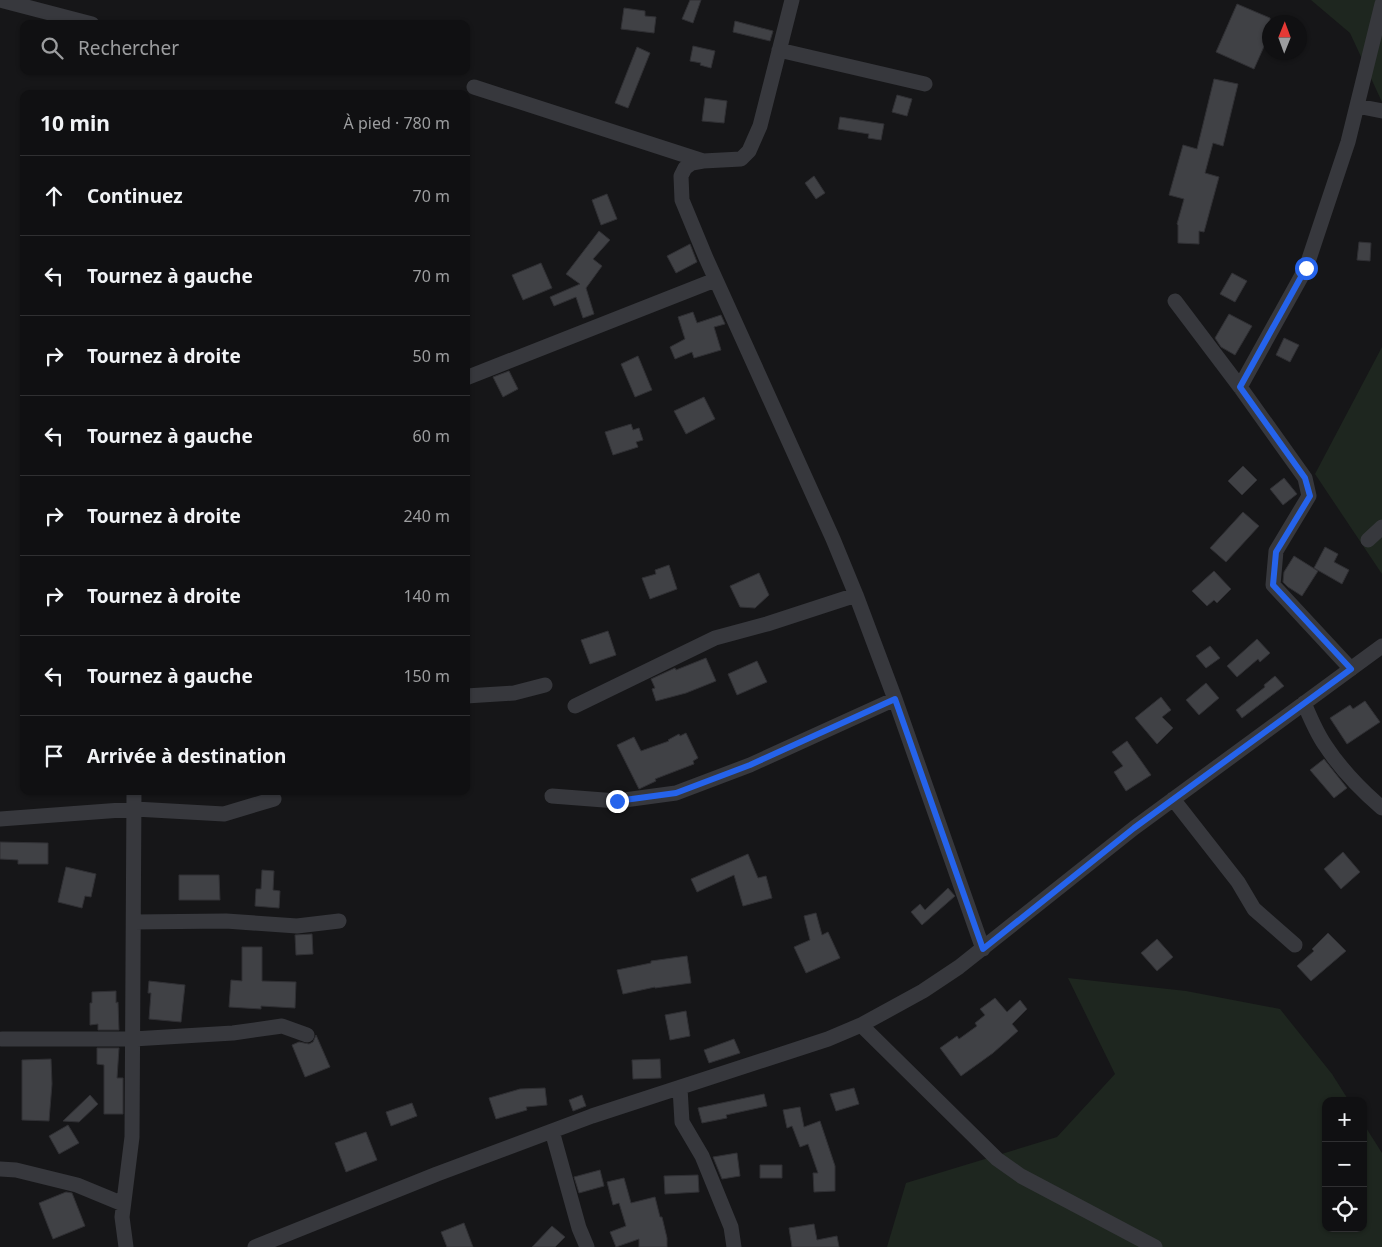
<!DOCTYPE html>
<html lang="fr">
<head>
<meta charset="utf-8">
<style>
  body { margin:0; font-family:"Noto Sans",sans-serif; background:#1e1e20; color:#f1f3f6 }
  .controls { position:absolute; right:15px; bottom:15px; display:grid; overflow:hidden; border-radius:10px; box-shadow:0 1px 4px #0004 }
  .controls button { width:45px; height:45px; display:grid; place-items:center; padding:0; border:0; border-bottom:1px solid #303032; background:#101012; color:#f1f3f6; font:25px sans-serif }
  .compass { position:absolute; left:1262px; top:15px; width:45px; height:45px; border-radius:50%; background:#101012; box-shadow:0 1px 4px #0004; rotate:1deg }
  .stop { position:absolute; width:15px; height:15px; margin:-11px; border:4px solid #2563eb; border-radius:50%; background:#fff }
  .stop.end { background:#2563eb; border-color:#fff; box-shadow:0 1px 5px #0008 }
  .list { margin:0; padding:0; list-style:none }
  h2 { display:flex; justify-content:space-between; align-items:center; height:65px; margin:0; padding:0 20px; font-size:21px }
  h2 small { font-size:16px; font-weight:400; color:#9c9d9f }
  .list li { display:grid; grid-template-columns:32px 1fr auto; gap:15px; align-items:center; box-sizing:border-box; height:80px; padding:0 20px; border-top:1px solid #303032 }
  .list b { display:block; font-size:19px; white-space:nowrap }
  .list em { font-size:16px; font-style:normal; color:#9c9d9f }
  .icon { flex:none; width:28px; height:28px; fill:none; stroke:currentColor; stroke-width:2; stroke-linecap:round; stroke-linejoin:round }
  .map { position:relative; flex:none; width:1382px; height:1247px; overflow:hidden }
  .search { position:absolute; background:#101012; box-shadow:0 1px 4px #0004; left:20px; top:20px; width:450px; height:55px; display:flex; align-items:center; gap:12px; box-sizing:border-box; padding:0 18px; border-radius:10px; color:#9c9d9f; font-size:19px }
  .panel { position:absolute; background:#101012; box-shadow:0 1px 4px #0004; left:20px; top:90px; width:450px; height:705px; border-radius:10px }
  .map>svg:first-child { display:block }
  .green { fill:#1e261f }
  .building { fill:#404145; stroke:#303034 }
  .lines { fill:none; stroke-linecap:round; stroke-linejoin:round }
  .minor { stroke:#37383d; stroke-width:15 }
  .route { stroke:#2563eb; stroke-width:6 }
</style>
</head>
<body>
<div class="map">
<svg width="1382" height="1247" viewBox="0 0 1382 1247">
  <rect width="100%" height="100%" fill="#161618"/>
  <path class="green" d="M1311 0H1382V102L1350 33Z
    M1382 347V574L1315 474Z
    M1068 978 1186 991 1280 1009 1332 1074 1349 1101H1326V1228H1363V1123L1382 1153V1247H887L906 1183 1057 1137 1115 1074Z"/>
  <path class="building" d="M690 0H701L693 23 682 19Z
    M1237 4 1270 18V33L1254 69 1216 52Z
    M624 8 645 11V16L656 17 654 33 621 29Z
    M735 21 773 31 770 41 733 32Z
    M693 46 715 51 711 68 700 65 701 63 690 61Z
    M637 47 650 53 628 108 615 103Z
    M1214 79 1238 84 1223 146 1213 143 1205 173 1219 177 1204 232 1199 231V244L1178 243V225L1177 224 1184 199 1169 195 1183 145 1197 149Z
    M897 95 912 99 907 116 892 112Z
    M705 98 727 101 724 123 702 121Z
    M840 117 884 124 881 140 868 138 869 134 838 129Z
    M814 176 825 193 816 199 805 183Z
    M607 194 617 219 601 225 592 200Z
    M599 231 610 240 593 259 602 266 586 288 594 314 583 318 576 297 554 306 550 297 580 284 566 274Z
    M1359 242 1371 243 1370 261 1357 260Z
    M690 244 697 262 676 273 667 256Z
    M541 263 552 288 523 300 512 275Z
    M1232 273 1247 281 1235 302 1220 294Z
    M693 312 697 323 721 315 725 324 714 327 721 350 694 358 692 352 675 359 670 347 685 339 678 317Z
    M1229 314 1252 326 1235 355 1221 347 1215 338Z
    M1284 338 1299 345 1290 362 1276 355Z
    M638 356 652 390 635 397 621 364Z
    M509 371 518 389 503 397 493 377Z
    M704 397 715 419 686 434 674 411Z
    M631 424 633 430 639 428 643 440 636 442 638 447 613 455 605 432Z
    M1243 466 1257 480 1242 495 1228 481Z
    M1284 478 1297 494 1283 505 1270 489Z
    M1243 512 1259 526 1226 562 1210 548Z
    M1325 547 1338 554 1334 562 1349 570 1342 584 1314 568Z
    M1294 556 1318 571 1302 596 1288 587 1283 582 1284 572Z
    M669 565 677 589 650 599 642 578 656 574 655 570Z
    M1214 571 1231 589 1217 603 1214 600 1207 606 1192 591Z
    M759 573 769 595 755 608 740 607 730 586Z
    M608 631 616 655 590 664 581 640Z
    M1257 639 1270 653 1260 662 1258 659 1237 677 1227 666Z
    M1210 646 1220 658 1206 668 1196 656Z
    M706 658 716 681 686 693 656 701 652 689 655 688 651 679 675 668 676 670Z
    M757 661 767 682 737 695 728 674Z
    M1275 676 1284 686 1242 718 1236 710 1265 687 1264 685Z
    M1206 683 1219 698 1199 715 1186 700Z
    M1161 697 1171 710 1162 717 1173 728 1157 744 1135 718Z
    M1365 701 1380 722 1347 744 1330 718 1350 705 1353 709Z
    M686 733 698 758 693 761 694 764 655 779 656 781 639 789 617 745 634 737 641 751 669 741 668 740 679 734 680 736Z
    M1127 741 1151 775 1126 791 1114 772 1123 766 1112 752Z
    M1324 759 1347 788 1334 798 1310 770Z
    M0 842 48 843V864H18V860L0 859Z
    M1343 852 1360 872 1341 889 1324 869Z
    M748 854 758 878 766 876 772 898 743 906 734 875 697 892 691 879Z
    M66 867 96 874 91 897 85 896 82 908 58 902Z
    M262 870 274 871 273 890 280 891 279 908 255 906 256 889H261Z
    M179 875H219L220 900H179Z
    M948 888 955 896 922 925 911 912 920 904 925 910Z
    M816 913 822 935 828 932 840 958 806 973 794 947 810 940 804 916Z
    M1328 933 1346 951 1311 981 1297 966 1314 951 1312 949Z
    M312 934 313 954 296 955 295 935Z
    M1157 939 1173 957 1157 971 1141 953Z
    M242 947H262V981L296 982 295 1008 261 1006V1009L229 1007 231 980 242 981Z
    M687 956 691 983 655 988V987L623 994 617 970 651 963V961Z
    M149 981 185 985 181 1022 149 1019 151 993H148Z
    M116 991V1003L118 1002 119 1030H98V1024L90 1025V1003H92V992Z
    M995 998 1007 1012 1020 1000 1027 1009 1012 1024 1018 1031 993 1053 961 1076 940 1048 957 1036 959 1039 977 1026 975 1023 985 1015 980 1009Z
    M686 1011 690 1036 670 1040 665 1015Z
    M316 1035 330 1067 305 1077 292 1045 299 1042 309 1044 313 1042Z
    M734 1039 740 1053 709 1063 704 1050Z
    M97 1048H119L117 1078H123V1114H104V1065L97 1064Z
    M51 1059 52 1084 49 1121 22 1120V1060Z
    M660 1059 661 1078 633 1079 632 1060Z
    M545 1088 547 1105 526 1107 527 1110 496 1119 489 1098 520 1089Z
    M854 1088 859 1104 836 1111 830 1094Z
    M764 1094 767 1106 726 1115 727 1118 702 1123 698 1108Z
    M90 1095 98 1104 79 1122 63 1121Z
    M582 1095 586 1106 573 1111 569 1100Z
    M412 1103 417 1116 391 1126 386 1112Z
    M800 1107 804 1127 820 1121 835 1166V1191L814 1192 813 1173H818L808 1144 800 1147 792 1126 787 1128 783 1110Z
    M68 1125 79 1143 59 1154 49 1136Z
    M366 1132 377 1160 346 1172 335 1143Z
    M737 1153 740 1176 722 1179 713 1157Z
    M760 1165H782V1178H760Z
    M600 1170 604 1186 579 1193 574 1177Z
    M698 1175 699 1192 665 1194 664 1176Z
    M624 1178 631 1203 655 1197 660 1217H662L667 1238V1247H639V1239L616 1247 610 1232 626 1226 619 1203 613 1205 607 1182Z
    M66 1192 72 1193 85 1226 53 1239 39 1203Z
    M464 1223 473 1247H447L441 1232Z
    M814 1224 817 1240 837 1236 839 1247H792L789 1228Z
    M552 1226 565 1237 555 1247H532Z"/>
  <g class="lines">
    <path class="minor" d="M0 0 92 24
      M792 0 760 126 749 151 741 159 703 161 692 163 685 168 681 176 682 200 706 258 833 539 856 595 895 699 983 949
      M779 50 925 84
      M474 87 703 161
      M1357 106 1382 111
      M1175 301 1240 387 1305 478 1309 496 1276 551 1273 585 1351 669
      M466 378 715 280
      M1240 387 1306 268 1348 142 1382 4
      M1368 540 1382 527
      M466 696 514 693 545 685
      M1304 703C1310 717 1316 732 1325 745 1340 768 1361 790 1382 808
      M575 706 715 638 767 624 856 595
      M552 796 617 801 676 793 750 765 895 699
      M1173 799 1238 882 1254 909 1295 945
      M0 819 135 809 224 814 274 799
      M134 922 226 921 297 926 339 921
      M861 1025 997 1159 1021 1176 1155 1247
      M2 1039H133L233 1033 282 1026 307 1035
      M680 1088 682 1122 702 1156 731 1227 734 1247
      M552 1131 579 1228 587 1247
      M0 1169 16 1170 77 1185 123 1204
      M126 1247 122 1217 132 1137 134 791
      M255 1247 437 1174 592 1116 828 1039 861 1025 923 991 959 967 1134 828 1382 646"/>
  </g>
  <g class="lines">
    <path class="route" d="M617 801 676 793 750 765 895 699 983 949 1134 828 1351 669 1273 585 1276 552 1310 496 1305 478 1240 387 1306 268"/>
  </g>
</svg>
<div class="controls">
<button>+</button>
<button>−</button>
<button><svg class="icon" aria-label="locate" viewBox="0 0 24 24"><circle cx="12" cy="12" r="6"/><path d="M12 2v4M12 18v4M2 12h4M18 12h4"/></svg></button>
</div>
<svg class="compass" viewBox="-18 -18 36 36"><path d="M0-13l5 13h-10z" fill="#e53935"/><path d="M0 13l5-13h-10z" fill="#9c9d9f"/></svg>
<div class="stop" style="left:1306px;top:268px"></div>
<div class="stop end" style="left:617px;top:801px"></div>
<div class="search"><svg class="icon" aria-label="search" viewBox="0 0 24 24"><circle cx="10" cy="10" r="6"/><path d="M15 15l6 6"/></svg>Rechercher</div>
<section class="panel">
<h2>10 min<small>À pied · 780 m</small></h2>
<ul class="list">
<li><svg class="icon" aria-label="ahead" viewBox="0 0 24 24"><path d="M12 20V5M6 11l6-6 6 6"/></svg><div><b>Continuez</b></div><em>70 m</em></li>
<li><svg class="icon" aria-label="left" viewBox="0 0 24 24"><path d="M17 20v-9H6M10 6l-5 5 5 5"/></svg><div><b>Tournez à gauche</b></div><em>70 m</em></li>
<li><svg class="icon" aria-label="right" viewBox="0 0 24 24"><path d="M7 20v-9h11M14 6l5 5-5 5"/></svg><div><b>Tournez à droite</b></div><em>50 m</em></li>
<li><svg class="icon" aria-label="left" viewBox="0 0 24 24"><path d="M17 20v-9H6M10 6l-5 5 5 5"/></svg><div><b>Tournez à gauche</b></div><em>60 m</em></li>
<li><svg class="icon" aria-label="right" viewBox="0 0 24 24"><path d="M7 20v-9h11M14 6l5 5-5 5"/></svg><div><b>Tournez à droite</b></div><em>240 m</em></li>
<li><svg class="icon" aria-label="right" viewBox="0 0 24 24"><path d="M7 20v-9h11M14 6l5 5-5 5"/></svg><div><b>Tournez à droite</b></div><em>140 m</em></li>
<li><svg class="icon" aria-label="left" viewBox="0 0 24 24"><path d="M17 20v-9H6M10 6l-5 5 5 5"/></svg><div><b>Tournez à gauche</b></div><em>150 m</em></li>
<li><svg class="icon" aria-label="arrive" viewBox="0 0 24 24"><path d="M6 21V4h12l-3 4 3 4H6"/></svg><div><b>Arrivée à destination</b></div></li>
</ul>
</section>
</div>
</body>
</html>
